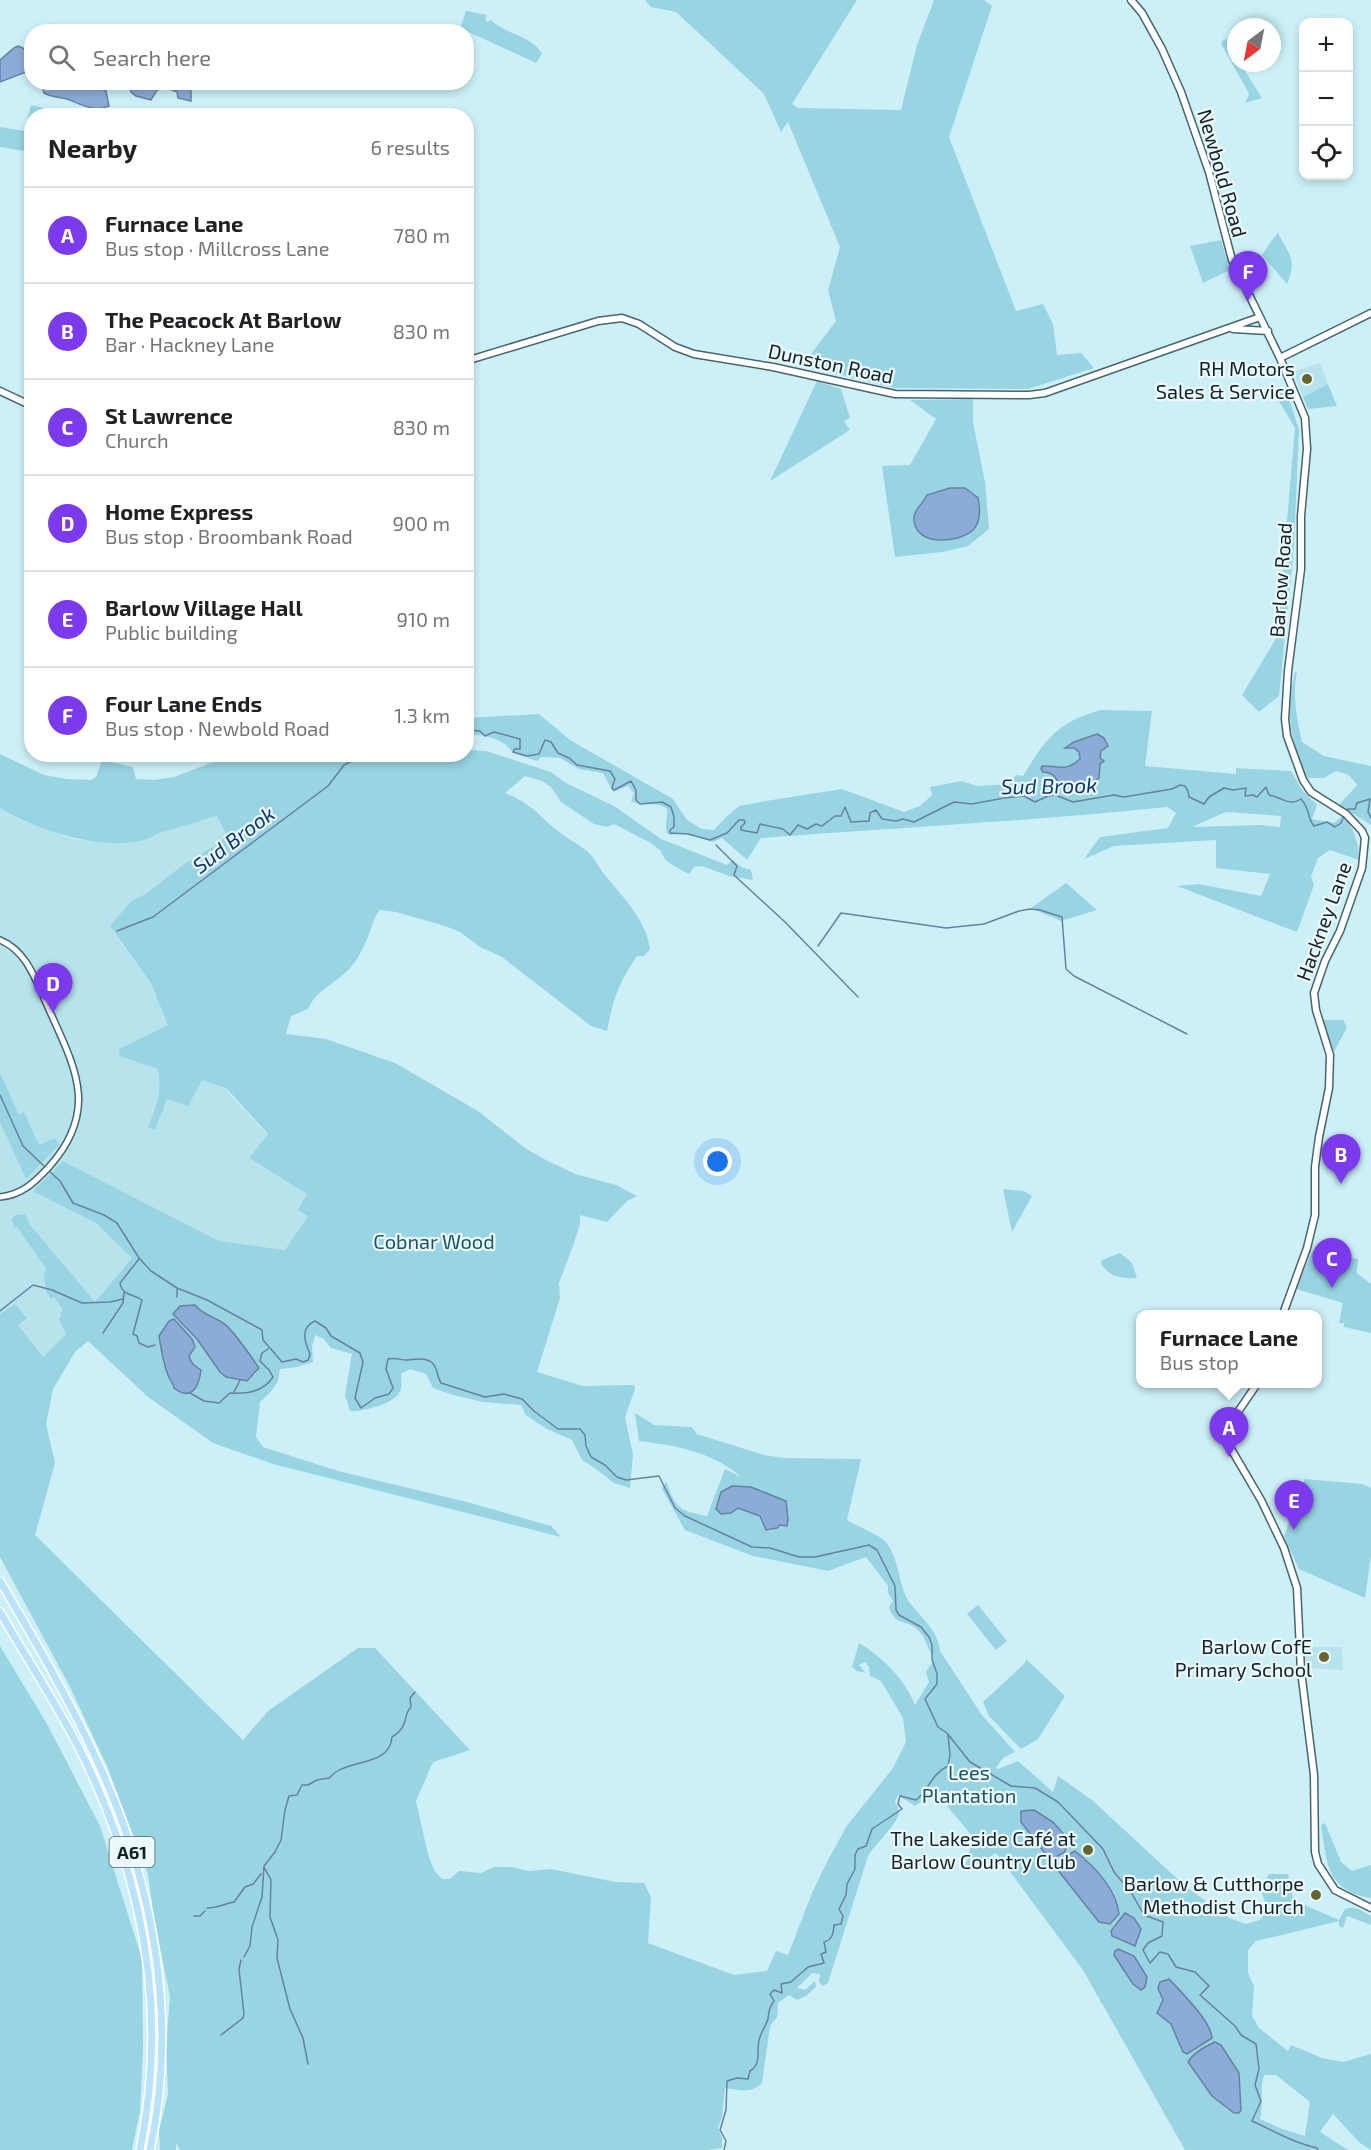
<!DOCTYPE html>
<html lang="en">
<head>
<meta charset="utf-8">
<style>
  body { margin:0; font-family:"Exo 2",sans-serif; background:#f2f2f2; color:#202124 }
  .controls { position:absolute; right:18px; top:18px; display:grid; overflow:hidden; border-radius:12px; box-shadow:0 3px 9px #0003 }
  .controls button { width:54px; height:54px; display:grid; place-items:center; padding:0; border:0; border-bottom:2px solid #e0e0e0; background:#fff; color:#202124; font:30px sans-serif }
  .compass { position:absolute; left:1227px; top:18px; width:54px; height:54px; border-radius:50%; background:#fff; box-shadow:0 3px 9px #0003; rotate:212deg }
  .you { position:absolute; left:718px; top:1162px; width:21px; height:21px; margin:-15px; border:4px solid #fff; border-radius:50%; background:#1a73e8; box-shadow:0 0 0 9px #1a73e833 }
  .badge { display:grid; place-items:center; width:39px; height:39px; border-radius:50%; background:#7c3aed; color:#fff; font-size:20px; font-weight:700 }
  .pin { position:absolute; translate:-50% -50px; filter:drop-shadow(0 2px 3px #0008) }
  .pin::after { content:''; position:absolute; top:32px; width:21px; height:18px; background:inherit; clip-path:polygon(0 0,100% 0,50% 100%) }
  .popup { position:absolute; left:1136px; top:1310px; width:186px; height:78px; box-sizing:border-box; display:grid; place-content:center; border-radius:12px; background:#fff; filter:drop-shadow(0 2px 4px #0005); font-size:20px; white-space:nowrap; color:#757577 }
  .popup b { font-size:22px; color:#202124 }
  .popup::after { content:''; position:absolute; left:50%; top:100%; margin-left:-12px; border:12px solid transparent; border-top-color:#fff }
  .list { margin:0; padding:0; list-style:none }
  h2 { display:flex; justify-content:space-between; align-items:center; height:78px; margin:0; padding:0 24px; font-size:26px }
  h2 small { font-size:20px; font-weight:400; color:#757577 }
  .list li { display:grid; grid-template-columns:39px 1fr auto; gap:18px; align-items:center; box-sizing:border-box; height:96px; padding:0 24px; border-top:2px solid #e0e0e0 }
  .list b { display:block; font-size:22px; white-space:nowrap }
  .list p { margin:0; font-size:20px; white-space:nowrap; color:#757577 }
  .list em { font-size:20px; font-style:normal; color:#757577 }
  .icon { flex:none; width:33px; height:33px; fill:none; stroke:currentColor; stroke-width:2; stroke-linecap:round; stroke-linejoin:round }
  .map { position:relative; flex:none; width:1371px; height:2150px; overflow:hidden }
  .search { position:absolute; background:#fff; box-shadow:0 3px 9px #0003; left:24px; top:24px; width:450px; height:66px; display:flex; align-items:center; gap:15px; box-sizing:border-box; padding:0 21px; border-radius:24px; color:#757577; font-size:22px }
  .panel { position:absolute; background:#fff; box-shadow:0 3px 9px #0003; left:24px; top:108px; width:450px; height:654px; border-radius:24px }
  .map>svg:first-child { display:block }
  .built { fill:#b7e3ed }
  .green { fill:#98d4e2; fill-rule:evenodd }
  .water { fill:#8bacd7; stroke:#6782a1; stroke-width:1.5 }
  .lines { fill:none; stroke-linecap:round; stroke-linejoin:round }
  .stream { stroke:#6782a1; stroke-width:1.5 }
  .tertiary-casing { stroke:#46656c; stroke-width:8 }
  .secondary-casing { stroke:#46656c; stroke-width:9 }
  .trunk-casing { stroke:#fff; stroke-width:10 }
  .tertiary { stroke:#fff; stroke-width:5 }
  .secondary { stroke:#fff; stroke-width:6 }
  .trunk { stroke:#bae2f8; stroke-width:7 }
  .poi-dot { fill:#656532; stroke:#ebf9fc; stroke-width:2 }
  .labels { text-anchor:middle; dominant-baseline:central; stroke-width:4.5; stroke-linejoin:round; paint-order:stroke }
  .shield { fill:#ebf9fc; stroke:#546265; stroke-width:1.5 }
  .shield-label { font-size:18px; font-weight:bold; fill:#142124 }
  .street-label { font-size:20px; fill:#142124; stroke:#ebf9fc }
  .poi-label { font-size:20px; fill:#142124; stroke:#ebf9fc; text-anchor:end }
  .park-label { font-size:20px; fill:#1b5561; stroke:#ebf9fc }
  .water-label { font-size:21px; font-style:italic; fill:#0b386c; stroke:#ebf9fc }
</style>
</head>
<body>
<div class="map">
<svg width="1371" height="2150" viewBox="0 0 1371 2150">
  <rect width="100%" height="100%" fill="#cdf0f8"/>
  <path class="built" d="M1320 363 1328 384 1303 397 1293 372Z
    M0 808 16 818 72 839 114 843 147 839 160 832 179 828 217 816 227 835 213 847 184 864 147 893 131 901 110 927 232 1097 268 1135 249 1158 307 1194 308 1216 285 1250 219 1241 63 1161 34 1191 96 1223 132 1258 74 1327 24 1375 0 1373Z
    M1305 1647H1342L1343 1670 1305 1668Z"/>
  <path class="green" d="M645 0H857L792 104 798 108 901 110 917 45 934 0H984L992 6 949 137 1016 311 1043 304 1053 324 1057 355 1081 353 1094 368 1028 389 895 388 802 366 836 321 828 290 840 247 788 122 781 132 764 94 746 77 676 12 651 7Z
    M466 11 487 15 485 20 488 22 491 20C506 35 532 35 542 54L536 63 460 28Z
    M1227 39 1236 55V63H1240L1262 98 1245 103 1249 94 1221 43 1223 40Z
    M31 105 74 115 32 116 31 152 0 147V127L24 131Z
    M1278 233C1290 256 1297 259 1287 284L1262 255 1272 240Z
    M1221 240 1230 270 1203 283 1190 246Z
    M817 381 841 389 850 418 844 421 850 430 770 481Z
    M1328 384 1337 406 1308 409 1303 397Z
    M1287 392 1299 430 1294 546 1279 696 1259 712 1242 695 1277 637 1295 428 1274 393Z
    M973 399V422L985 482 989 529 968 546 942 552 895 557 882 466 910 465 936 419 910 400Z
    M1295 672H1297C1292 695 1297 718 1302 742L1324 756 1371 766V825L1339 805 1357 785 1349 775 1336 771 1324 778H1306C1290 736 1285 716 1295 672Z
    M1101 710 1152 711 1145 766 1236 774V768L1291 771 1302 790 1317 805 1312 819 1334 823 1343 815C1354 828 1359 843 1359 860L1330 850 1318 858 1311 877 1314 885 1297 932 1177 886 1199 884 1261 896 1270 874 1216 868V840L1114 846 1084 859 1100 837 1168 828 1176 813 1167 807C1032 821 896 828 761 838L747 860 722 838 713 842 684 833 671 835 667 833C664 824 668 818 667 809 656 800 643 808 631 801L634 793 628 786 613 792 603 773 579 769 560 758 541 757 537 761 513 753C504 738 483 735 467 734V718L539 714 570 740 673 799 687 820 702 829 714 830 726 817 739 806 772 800 842 789 904 812 920 806 932 795 930 787 962 781 977 786 1010 784 1016 775 1023 776C1046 738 1058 722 1101 710ZM1104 738 1100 758 1103 761 1100 764 1099 778C1084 790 1064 783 1048 772L1050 766C1063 770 1070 768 1080 759L1079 751 1074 748 1067 747ZM1226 812 1281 816 1280 827 1261 825 1192 827Z
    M467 750 486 751 551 772 564 782 614 806 661 839 727 865 733 860 741 867 751 870 753 880 729 876 702 866 694 867 689 874 672 865 665 859 660 850 649 842 614 824 607 827 594 824 561 802 551 787 542 781 525 776 505 793C531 803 538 815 558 831 567 839 579 844 588 852 595 858 599 868 605 875 622 896 647 921 650 949L644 956H637C618 984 614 997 607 1031L591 1026 502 957 480 947 460 932 445 926 396 912 380 910 376 915C369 933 364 952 351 967 338 982 316 990 308 1009L291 1016 286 1034 326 1039 395 1063 478 1111 525 1148 544 1159 575 1174 616 1185 637 1196 627 1201 607 1222 580 1215V1224L573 1246 559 1283 560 1298 537 1372 583 1386 634 1385 635 1389 625 1417 633 1455 630 1488 614 1483 596 1469 582 1460 572 1440 545 1428 526 1415 521 1405 483 1402 453 1395 433 1388 426 1374 410 1369 401 1374C401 1381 403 1387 399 1393 393 1404 362 1412 350 1411L345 1395 352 1354 331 1348 324 1339 315 1335 312 1346 313 1362 297 1367 280 1369 278 1381 273 1389 260 1402 256 1437 263 1447 338 1471 471 1503 551 1526 561 1537 273 1464 213 1443 148 1397 88 1341 75 1352 53 1389 46 1424 55 1463 35 1535 243 1740 268 1711 358 1648H375L470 1750 433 1762 416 1801 428 1854 434 1870 442 1879H450L459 1871 481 1873 494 1867H511L529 1871 551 1869 615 1882 644 1883 651 1897 648 1943 734 1975 767 1971 776 1951 788 1955 812 1893 826 1864 846 1827 893 1768 906 1742 903 1718 881 1681 870 1676 869 1667 865 1662 859 1665 866 1673 857 1671 852 1667 859 1643C882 1657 905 1679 915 1705L929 1682 926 1672 932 1663 933 1656C927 1648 925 1636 918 1630 907 1619 895 1627 889 1607L893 1601 888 1593V1586L866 1557 828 1571 753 1556 685 1530 662 1489 666 1481C676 1509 678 1510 707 1516L725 1469 741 1477C714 1452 674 1445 639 1441L635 1413 654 1425 692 1427 697 1434 764 1455 784 1458 861 1459 847 1520C857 1526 878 1535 884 1540 897 1554 898 1575 904 1592 912 1613 937 1624 940 1651L982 1715 1015 1752 1003 1758 996 1768 998 1769 1018 1761 1053 1792 1058 1776 1092 1800 1185 1886 1229 1918 1246 1924 1260 1920 1268 1910 1260 1889 1269 1874H1288L1293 1900 1339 1920 1345 1909C1355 1905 1362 1911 1371 1916V1925L1347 1916 1343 1928 1339 1926V1921L1256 1941 1248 1950V1973L1254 1986 1252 2016 1259 2028 1288 2051 1291 2045 1322 2058 1343 2062 1371 2054V2150L1360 2143 1333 2114 1320 2132 1348 2150H1185L1083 1970 996 1853 964 1872 973 1837 932 1788 926 1798 915 1806 898 1795 895 1802C896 1803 899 1811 899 1811 900 1822 874 1845 868 1856L828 1983 823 1986 819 1982 820 1974 812 1973 797 1988 805 1990 815 1981 816 1987 806 1996 797 2000 789 1995 778 2003 777 2017 770 2026 762 2083C752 2094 739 2090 725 2088L722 2117 718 2128 722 2138V2148L707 2150H180L176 2143V2150H160L159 2131 168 2094 166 2047 170 1997 154 1918 148 1874 107 1766 69 1685 0 1557V1314L15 1304 27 1318 18 1325 43 1357 66 1334 59 1319 62 1316 60 1313 63 1310 54 1297 51 1299 46 1291 44 1272 47 1270 17 1227 14 1228 12 1219 16 1215 25 1214 30 1225 95 1302 132 1258 96 1223 33 1191 63 1161 219 1241 285 1250 308 1216 298 1210 307 1194 249 1158 268 1134 226 1088 202 1080 188 1106 167 1099 155 1130 148 1127C156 1107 163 1091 158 1069L120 1056 119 1049 168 1025 152 985 110 926 131 901 147 893 184 864 213 847 227 836 217 816C205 819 193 824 181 827 174 830 166 830 159 833 155 834 151 838 147 839 106 853 35 830 0 808V754L44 775 67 779 91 780 96 777 102 760 133 767 136 779 154 780 174 777 224 758 253 755 466 754ZM195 1305 201 1313 232 1330 236 1338 259 1368 255 1375 207 1354 197 1339 173 1314ZM174 1319 192 1339 189 1356 192 1364 174 1388 161 1350 159 1336 169 1321ZM721 1492 780 1525 765 1523 760 1516 738 1508 731 1513 721 1514 716 1509ZM1264 2075H1276L1310 2102 1305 2136 1282 2129 1260 2119C1264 2104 1259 2091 1264 2075Z
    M1066 883 1097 910 1061 921 1031 908Z
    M1322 1020H1343L1347 1027 1334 1052Z
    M0 1073 19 1115 24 1112 39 1145 55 1138 59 1145 26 1179 0 1122Z
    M1003 1189 1024 1191 1032 1196 1012 1232Z
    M1312 1251 1358 1259 1357 1273 1371 1284V1333L1344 1327V1323H1339L1343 1303 1296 1289Z
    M1120 1253 1132 1263 1137 1278C1122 1279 1110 1277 1101 1264L1102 1260Z
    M1305 1479 1362 1484 1371 1488V1555L1365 1598 1299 1569 1284 1537 1299 1490Z
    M978 1605 1007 1641 996 1650 967 1614Z
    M0 1646 47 1724 100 1826 142 1959 143 2048 140 2111 132 2150H0Z
    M1026 1659 1065 1696 1038 1739 1021 1749 989 1716 983 1702 1025 1663Z
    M1325 1823 1341 1862 1352 1871 1371 1865V1898C1326 1890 1327 1863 1321 1825Z"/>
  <path class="water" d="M18 46 23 48 25 51 26 72 0 82V60L14 48Z
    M41 83H93L106 91 109 106C95 113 81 104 67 99 59 97 51 97 44 93Z
    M130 83H191V101L178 98 177 92 166 87 157 90 151 100 136 96 131 92Z
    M950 488H965L978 498C980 507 981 522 973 530 959 543 916 547 914 520 913 510 923 504 927 495Z
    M1097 734 1104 738 1108 746 1101 751 1100 758 1104 761 1100 764 1099 778 1092 784 1060 786C1056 778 1053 772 1043 772L1041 769 1042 766C1060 765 1064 773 1080 759L1079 752 1074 748H1065L1074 742Z
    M195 1305C203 1315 213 1316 223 1323 232 1328 252 1358 259 1368L247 1381 226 1377 220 1372 197 1339 173 1314 180 1306Z
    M174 1319 192 1339 195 1347 189 1356C191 1364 195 1366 201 1370 199 1386 192 1402 174 1388 173 1382 170 1381 168 1375 163 1363 161 1348 159 1336L169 1321Z
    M732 1486 751 1487 786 1501 788 1519 787 1526 780 1525 777 1528 766 1530 760 1516 738 1508 731 1513 721 1514 716 1509 721 1492Z
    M1034 1810 1053 1822 1068 1839 1065 1852 1050 1860 1021 1822V1811Z
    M1075 1851C1094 1866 1116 1889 1119 1914L1110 1924 1099 1922 1057 1869 1059 1860Z
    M1125 1913 1134 1918 1141 1929 1135 1946 1112 1936 1111 1931Z
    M1118 1949 1134 1956 1147 1977 1145 1987 1141 1990 1133 1984 1114 1955 1115 1951Z
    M1169 1979C1181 1992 1211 2021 1212 2038L1187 2054 1183 2052 1171 2024 1157 2013 1163 2000 1158 1988 1160 1982Z
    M1215 2042 1221 2045 1239 2073 1241 2110 1239 2113H1234L1212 2096 1188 2062C1193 2053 1206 2046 1215 2042Z"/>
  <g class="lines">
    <path class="stream" d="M466 730 480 731 485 736 494 732 520 739V749H515L513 752 527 756 539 754 545 740 551 742 558 753 569 758 577 765 610 771 615 779 612 788 614 790 631 781 636 790V800L640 804 662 802 671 807 674 817V827L670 830V833L688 834 710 840 727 833 739 820H744L745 823 741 827V830L757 833 760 824 783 829 790 835 798 825 807 829 816 824 822 826 835 816H841L845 807 851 822 869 821 870 813 876 810 882 819 896 821 903 819 914 822 954 802 972 804 1004 798 1024 796 1035 802 1048 796 1055 795 1073 802 1114 795 1124 797 1172 789 1180 785 1185 786 1188 791 1189 797 1204 804 1209 797 1224 788 1233 790 1246 788 1245 796 1253 795 1257 797 1266 787 1269 795C1282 797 1289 807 1301 799 1311 810 1306 816 1314 826L1327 822 1335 827 1341 823 1344 816
      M1346 812 1348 809H1355L1357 803 1370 799 1368 812 1371 818
      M716 845 737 866 734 875 785 922 858 997
      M117 931 153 917 328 786 344 765 356 759V754
      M818 946 841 913 946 928 984 924 1019 911 1030 909 1040 910 1062 917 1066 969 1074 976 1187 1034
      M0 1095 23 1146 46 1168
      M49 1171 60 1181 73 1203 104 1215 117 1223 139 1258 151 1271 177 1288 207 1300 262 1330 263 1340 282 1362 296 1359 303 1362 308 1360 310 1354C305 1342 299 1328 315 1321L326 1328 331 1336 360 1353 363 1362 355 1398 361 1408 375 1398 389 1394 393 1388 386 1369 388 1359C395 1357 400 1360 407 1360 417 1359 432 1356 436 1369 438 1374 438 1378 441 1383L485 1397 504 1394 522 1399 534 1411 558 1429H580L585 1435 586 1446 591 1457 605 1465 617 1477 626 1480 659 1476 675 1508 685 1516 752 1547 770 1548 799 1557H815L869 1545 877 1550 895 1586 896 1610 899 1615 921 1627 929 1637 932 1645V1659L937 1674V1684L925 1699 938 1727 947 1733 970 1762 1011 1786 1035 1788 1058 1802 1103 1849 1114 1872 1131 1892 1144 1915 1163 1922 1162 1936 1148 1943 1143 1950 1150 1963 1160 1952 1168 1954 1176 1967 1195 1972 1209 1986 1200 1995 1235 2026 1241 2035 1256 2044 1259 2069 1255 2085 1261 2101 1252 2121C1274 2131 1294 2143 1317 2148L1318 2150
      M139 1259 120 1283C122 1296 134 1294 142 1300L133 1334 137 1336 139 1343 148 1347 155 1345
      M177 1297V1289
      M0 1311 33 1285 52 1290 82 1303 110 1302 123 1299
      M103 1333 123 1303 124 1292
      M234 1392 240 1380
      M190 1393 204 1401 219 1403 230 1393C247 1394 263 1392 273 1377L269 1370 260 1361 262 1353 268 1349
      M264 1867 271 1880 270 1917 278 1940 277 1958 290 2009 303 2038 308 2064
      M207 1908C217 1908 224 1904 234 1902L245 1887 253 1884 261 1874
      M194 1916H200L205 1911
      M244 1957 250 1946 252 1927 262 1897 264 1866 275 1852 281 1840 285 1810 289 1796 297 1795 302 1785H308L317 1780 329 1778C331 1776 333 1774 336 1772 353 1760 390 1765 392 1737 410 1726 402 1716 411 1707L410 1698 415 1692
      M221 2035 243 2018 244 2014 239 1969 241 1960
      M724 2150 726 2141 720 2130 726 2110 727 2081 737 2078 748 2079 750 2071C762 2064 756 2052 759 2041 760 2033 766 2026 768 2019 769 2011 769 2008 774 2001L770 1994 774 1990 782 1993 781 1984 791 1982 808 1967 824 1963 821 1954 826 1952 824 1942C833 1939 833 1934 834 1925L841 1924 843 1916 839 1909 846 1895 847 1884 855 1869V1855L858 1849 866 1846 872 1829 902 1809 898 1804 900 1796 916 1800C929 1790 931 1774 948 1766L950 1755 948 1734"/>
    <g class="tertiary-casing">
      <path id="tertiary" d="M0 940C27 951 36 981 47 1005 74 1066 101 1109 49 1167 35 1182 22 1195 0 1197"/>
    </g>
    <g class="secondary-casing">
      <path id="secondary" d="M1131 0 1142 13 1162 49 1181 92 1209 172 1232 260 1280 358 1305 418 1307 449 1301 516V569L1288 671 1285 719 1287 736 1303 780 1311 792 1346 814 1362 831 1365 838 1362 868 1340 931 1325 961 1314 993 1316 1010 1330 1055 1329 1088 1319 1137 1315 1167V1215L1307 1248 1283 1314
        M1233 329 1268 331
        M1280 358 1371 313
        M466 361 598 321 622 318 639 324 675 347 694 354 773 367 895 394 1029 395 1045 393 1260 317
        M0 391 32 406
        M1257 1384 1231 1422 1227 1442 1261 1500 1284 1548 1297 1588 1301 1671 1314 1775 1315 1852 1318 1864 1335 1890 1371 1908"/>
    </g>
    <g class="trunk-casing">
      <path id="trunk" d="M0 1581C35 1641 71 1702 99 1765 154 1885 178 2020 150 2150
        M0 1612C28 1661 61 1710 86 1762 144 1884 168 2015 140 2150"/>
    </g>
    <use href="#tertiary" class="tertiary"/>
    <use href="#secondary" class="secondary"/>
    <use href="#trunk" class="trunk"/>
  </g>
  <g class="poi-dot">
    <circle cx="1307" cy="379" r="6"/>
    <circle cx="1324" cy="1657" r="6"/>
    <circle cx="1088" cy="1850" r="6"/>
    <circle cx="1316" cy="1895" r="6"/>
  </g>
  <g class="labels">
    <rect class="shield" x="109.5" y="1837" width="45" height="30" rx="4.5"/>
    <g class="shield-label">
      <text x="132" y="1852">A61</text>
    </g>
    <g class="street-label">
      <text transform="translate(1223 173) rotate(74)">Newbold Road</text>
      <text transform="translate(831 363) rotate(12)">Dunston Road</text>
      <text transform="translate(1280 580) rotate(-86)">Barlow Road</text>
      <text transform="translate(1323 921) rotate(-70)">Hackney Lane</text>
    </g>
    <g class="poi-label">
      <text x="1295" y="368">RH Motors<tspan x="1295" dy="23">Sales &amp; Service</tspan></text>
      <text x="1312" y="1646">Barlow CofE<tspan x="1312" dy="23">Primary School</tspan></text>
      <text x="1076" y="1838">The Lakeside Café at<tspan x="1076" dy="23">Barlow Country Club</tspan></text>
      <text x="1304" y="1883">Barlow &amp; Cutthorpe<tspan x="1304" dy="23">Methodist Church</tspan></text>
    </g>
    <g class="park-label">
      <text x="434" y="1241">Cobnar Wood</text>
      <text x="969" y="1772">Lees<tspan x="969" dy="23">Plantation</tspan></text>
    </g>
    <g class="water-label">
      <text transform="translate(1049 785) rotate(-1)">Sud Brook</text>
      <text transform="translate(233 839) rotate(-37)">Sud Brook</text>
    </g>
  </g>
</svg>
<div class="controls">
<button>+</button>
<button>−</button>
<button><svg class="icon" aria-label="locate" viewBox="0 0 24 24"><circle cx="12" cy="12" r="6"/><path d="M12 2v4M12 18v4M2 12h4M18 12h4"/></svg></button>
</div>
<svg class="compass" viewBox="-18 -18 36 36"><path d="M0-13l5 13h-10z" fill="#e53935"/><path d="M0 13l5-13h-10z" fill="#757577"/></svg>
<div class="you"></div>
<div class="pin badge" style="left:1229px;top:1457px">A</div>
<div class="popup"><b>Furnace Lane</b>Bus stop</div>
<div class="pin badge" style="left:1341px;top:1184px">B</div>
<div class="pin badge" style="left:1332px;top:1288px">C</div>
<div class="pin badge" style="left:53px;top:1013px">D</div>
<div class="pin badge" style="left:1294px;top:1530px">E</div>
<div class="pin badge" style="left:1248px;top:301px">F</div>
<div class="search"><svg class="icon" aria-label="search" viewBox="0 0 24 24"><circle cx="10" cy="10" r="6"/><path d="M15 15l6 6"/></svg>Search here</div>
<section class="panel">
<h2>Nearby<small>6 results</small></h2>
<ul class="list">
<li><span class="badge">A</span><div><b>Furnace Lane</b><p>Bus stop · Millcross Lane</p></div><em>780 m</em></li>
<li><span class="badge">B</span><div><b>The Peacock At Barlow</b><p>Bar · Hackney Lane</p></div><em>830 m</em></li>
<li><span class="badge">C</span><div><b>St Lawrence</b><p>Church</p></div><em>830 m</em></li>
<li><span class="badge">D</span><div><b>Home Express</b><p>Bus stop · Broombank Road</p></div><em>900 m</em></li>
<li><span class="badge">E</span><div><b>Barlow Village Hall</b><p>Public building</p></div><em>910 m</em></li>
<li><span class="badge">F</span><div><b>Four Lane Ends</b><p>Bus stop · Newbold Road</p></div><em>1.3 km</em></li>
</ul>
</section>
</div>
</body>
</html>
